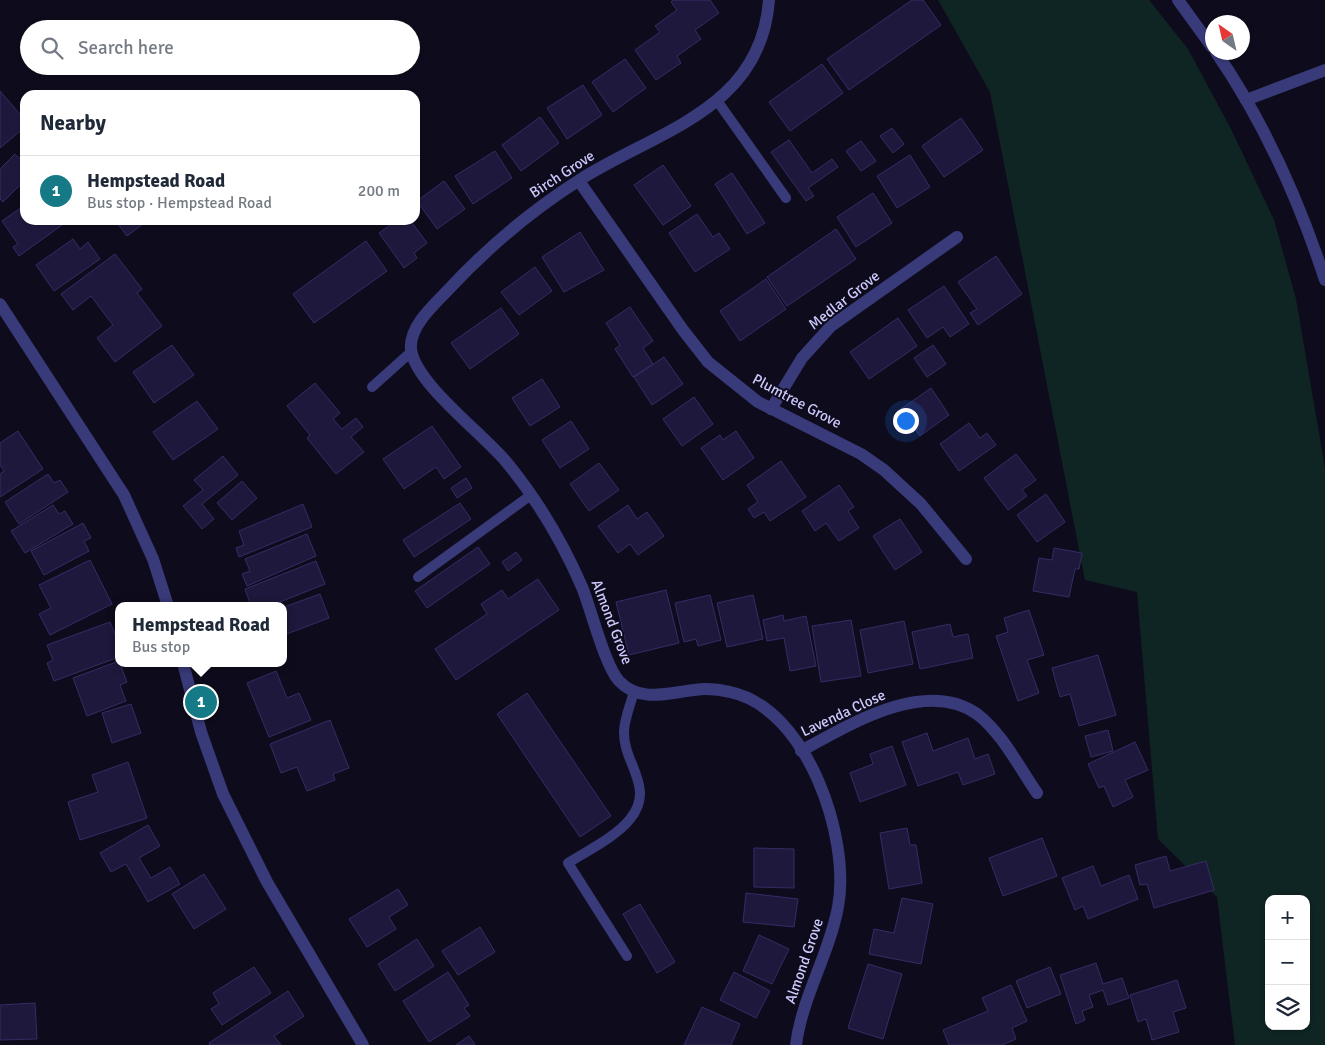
<!DOCTYPE html>
<html lang="en">
<head>
<meta charset="utf-8">
<style>
  body { margin:0; font-family:Signika,sans-serif; background:#f2f2f3; color:#1f2937 }
  .controls { position:absolute; right:15px; bottom:15px; display:grid; overflow:hidden; border-radius:10px; box-shadow:0 1px 4px #0004 }
  .controls button { width:45px; height:45px; display:grid; place-items:center; padding:0; border:0; border-bottom:1px solid #e0e1e3; background:#fff; color:#1f2937; font:25px sans-serif }
  .compass { position:absolute; left:1205px; top:15px; width:45px; height:45px; border-radius:50%; background:#fff; box-shadow:0 1px 4px #0004; rotate:326deg }
  .you { position:absolute; left:905px; top:420px; width:18px; height:18px; margin:-12px; border:4px solid #fff; border-radius:50%; background:#1a73e8; box-shadow:0 0 0 8px #1a73e833 }
  .badge { display:grid; place-items:center; width:32px; height:32px; border-radius:50%; background:#167a86; color:#fff; font-size:16px; font-weight:700 }
  .pin { position:absolute; translate:-50% -50%; border:2px solid #fff; box-shadow:0 1px 5px #0006 }
  .popup { position:absolute; left:115px; top:602px; width:172px; height:65px; box-sizing:border-box; display:grid; place-content:center; border-radius:10px; background:#fff; filter:drop-shadow(0 1px 4px #0005); font-size:16px; white-space:nowrap; color:#747a83 }
  .popup b { font-size:19px; color:#1f2937 }
  .popup::after { content:''; position:absolute; left:50%; top:100%; margin-left:-10px; border:10px solid transparent; border-top-color:#fff }
  .list { margin:0; padding:0; list-style:none }
  h2 { display:flex; justify-content:space-between; align-items:center; height:65px; margin:0; padding:0 20px; font-size:21px }
  h2 small { font-size:16px; font-weight:400; color:#747a83 }
  .list li { display:grid; grid-template-columns:32px 1fr auto; gap:15px; align-items:center; box-sizing:border-box; height:70px; padding:0 20px; border-top:1px solid #e0e1e3 }
  .list b { display:block; font-size:19px; white-space:nowrap }
  .list p { margin:0; font-size:16px; white-space:nowrap; color:#747a83 }
  .list em { font-size:16px; font-style:normal; color:#747a83 }
  .icon { flex:none; width:28px; height:28px; fill:none; stroke:currentColor; stroke-width:2; stroke-linecap:round; stroke-linejoin:round }
  .map { position:relative; flex:none; width:1325px; height:1045px; overflow:hidden }
  .search { position:absolute; background:#fff; box-shadow:0 1px 4px #0004; left:20px; top:20px; width:400px; height:55px; display:flex; align-items:center; gap:12px; box-sizing:border-box; padding:0 18px; border-radius:28px; color:#747a83; font-size:19px }
  .panel { position:absolute; background:#fff; box-shadow:0 1px 4px #0004; left:20px; top:90px; width:400px; height:135px; border-radius:15px }
  .map>svg:first-child { display:block }
  .green { fill:#0f2523; fill-rule:evenodd }
  .building { fill:#1e193c; stroke:#352c66 }
  .lines { fill:none; stroke-linecap:round; stroke-linejoin:round }
  .service { stroke:#393a79; stroke-width:10 }
  .minor { stroke:#393a79; stroke-width:12 }
  .tertiary { stroke:#393a79; stroke-width:12 }
  .labels { text-anchor:middle; dominant-baseline:central; stroke-width:4; stroke-linejoin:round; paint-order:stroke }
  .street-label { font-size:15px; fill:#ccc9fd; stroke:#0e0c1c }
</style>
</head>
<body>
<div class="map">
<svg width="1325" height="1045" viewBox="0 0 1325 1045">
  <rect width="100%" height="100%" fill="#0e0c1c"/>
  <path class="green" d="M938 0H1149L1188 49 1231 129 1274 220 1296 299 1325 468V1045H1235L1217 897 1158 839 1137 592 1085 580 990 92ZM1269 899H1306V1026H1269Z"/>
  <path class="building" d="M673 0H710L719 13 695 30 701 39 677 56 681 63 656 80 635 50 660 32 655 26 677 10 671 2Z
    M912 0H923L941 25 849 90 827 59Z
    M625 59 646 88 613 112 592 82Z
    M822 64 843 93 790 131 769 102Z
    M583 85 602 115 567 139 547 108Z
    M0 91 25 120V127L0 148Z
    M540 117 559 143 521 171 502 145Z
    M961 118 983 150 944 177 922 146Z
    M892 128 904 144 893 153 880 136Z
    M789 140 812 173 832 159 838 167 808 188 814 196 806 201 771 152Z
    M861 141 876 161 861 171 846 151Z
    M495 151 512 178 473 204 455 176Z
    M15 154 20 159 25 154V180L3 202 0 199V169Z
    M910 155 930 187 897 208 877 176Z
    M663 165 691 206 663 225 634 185Z
    M732 173 765 223 747 234 715 184Z
    M444 181 465 209 437 229 417 201Z
    M25 190V202L20 194Z
    M873 193 892 223 856 247 837 217Z
    M25 205V220H69L19 256 13 247 18 244 2 221Z
    M697 214 713 237 719 233 730 249 695 272 669 233Z
    M115 220H147V221L127 236Z
    M398 220H410L427 243 414 253 417 258 404 268 379 233Z
    M836 229 856 259 787 306 767 277Z
    M580 232 604 270 564 292 542 257Z
    M73 239 80 249 88 242 100 259 54 291 36 265Z
    M366 241 387 271 314 323 293 294Z
    M115 254 142 289 137 293 162 326 115 362 97 338 113 325 91 296 73 310 61 294Z
    M996 256 1022 294 978 325 970 313 977 309 958 282Z
    M535 267 552 291 519 315 501 292Z
    M766 279 786 309 740 341 720 311Z
    M944 286 969 324 950 337 943 327 927 338 908 310Z
    M630 307 653 341 643 348 653 364 633 377 615 349 620 345 606 323Z
    M501 308 519 334 470 369 451 343Z
    M898 318 917 346 869 379 850 352Z
    M172 345 194 375 154 403 133 372Z
    M933 345 946 364 927 377 914 358Z
    M664 357 683 384 652 405 634 377Z
    M542 379 560 407 530 426 512 398Z
    M315 383 340 413 333 419 342 429 356 418 363 427 351 437 364 452 336 474 307 438 310 435 287 406Z
    M931 388 949 415 920 436 901 409Z
    M694 397 713 424 682 446 663 419Z
    M197 401 218 429 173 460 153 432Z
    M571 421 589 449 560 468 542 440Z
    M969 423 980 438 987 433 996 445 959 471 940 444Z
    M432 426 461 467 444 479 436 467 404 489 383 459Z
    M18 431 43 469 0 497V474L4 471 0 465V443Z
    M736 431 754 458 723 480 701 448 720 435 723 440Z
    M1016 454 1036 480 1022 490 1027 496 1008 510 984 478Z
    M223 456 238 475 202 504 214 519 202 529 183 506 203 490 194 480Z
    M781 461 806 497 770 521 764 512 754 518 748 509 758 502 747 485Z
    M599 463 619 490 589 511 570 484Z
    M48 474 54 483 60 480 68 492 19 524 5 502Z
    M466 478 472 488 457 498 451 488Z
    M242 481 257 498 232 520 217 503Z
    M839 485 854 507 848 511 859 528 839 541 826 523 815 531 802 511Z
    M1046 494 1065 522 1037 542 1017 515Z
    M460 503 471 519 414 557 403 540Z
    M303 504 312 527 239 557 236 548 244 545 239 531Z
    M53 505 59 514 65 511 73 524 25 553 11 531Z
    M628 505 637 519 647 512 664 536 638 555 630 544 618 553 598 526Z
    M900 519 922 552 895 570 873 536Z
    M83 523 91 538 84 541 89 551 44 575 31 551Z
    M307 534 316 556 247 586 242 574 250 571 245 559Z
    M478 547 490 564 427 608 415 591Z
    M1054 548 1082 553 1079 569H1075L1069 597 1033 591 1039 558 1052 560Z
    M516 552 522 560 508 571 502 562Z
    M90 560 112 604 50 635 39 614 51 608 39 585Z
    M316 561 325 584 270 606H251L245 589Z
    M538 579 559 610 456 680 435 649 487 614 481 604 502 590 508 599Z
    M666 590 679 643 629 655 616 602Z
    M320 594 329 618 284 635V607Z
    M710 595 721 640 698 646 696 639 684 642 675 603Z
    M753 595 763 639 727 647 717 603Z
    M1029 610 1044 655 1027 660 1039 693 1018 701 996 636 1008 632 1004 618Z
    M783 615 784 621 806 616 816 666 790 671 784 638 767 641 763 620Z
    M851 620 861 676 821 682 812 626Z
    M904 621 913 664 868 673 860 630Z
    M110 622 119 643V657L54 681 47 663 53 660 47 645Z
    M950 624 953 637 968 634 973 658 920 669 912 632Z
    M1098 655 1116 715 1079 726 1070 694 1060 697 1052 668Z
    M119 661 127 682 120 685 126 701 87 716 73 678Z
    M276 671 287 698 299 693 311 720 269 737 247 683Z
    M527 693 611 816 580 837 497 714Z
    M131 704 141 733 112 743 102 713Z
    M330 720 349 768 333 774 335 780 307 791 297 767 281 773 270 744Z
    M1108 730 1113 751 1091 757 1085 736Z
    M927 733 933 751 968 738 975 759 988 754 995 774 963 785 958 772 918 786 902 742Z
    M1135 742 1148 770 1125 780 1133 797 1113 807 1104 786 1099 788 1088 764Z
    M892 746 906 785 860 802 850 773 873 764 870 754Z
    M128 762 147 818 80 840 68 802 98 792 92 775Z
    M148 825 160 846 139 858 151 878 170 867 180 884 148 902 126 864 111 872 100 853Z
    M907 828 910 845H916L922 883 889 889 880 833Z
    M1042 838 1057 876 1003 896 989 858Z
    M754 848 794 849V888L754 887Z
    M1166 856 1170 871 1206 861 1214 890 1154 908 1147 884 1140 885 1135 865Z
    M1093 866 1101 886 1129 875 1138 899 1088 919 1083 906 1075 910 1062 878Z
    M204 874 226 909 194 929 172 894Z
    M398 889 408 905 389 917 396 929 367 947 349 919Z
    M746 893 798 899 794 927 743 922Z
    M902 898 933 904 921 964 869 954 874 929 894 933Z
    M640 904 675 962 657 973 623 914Z
    M480 927 495 952 458 975 442 951Z
    M759 935 789 949 772 984 743 971Z
    M417 939 434 966 395 991 378 964Z
    M1096 963 1103 984 1122 978 1129 998 1108 1005 1103 990 1089 995 1093 1007 1082 1011 1085 1020 1076 1024 1060 975Z
    M868 964 902 974 883 1039 848 1028Z
    M254 967 271 993 222 1025 211 1009 219 1004 213 993Z
    M1050 967 1061 994 1027 1008 1016 981Z
    M448 972 469 1005 464 1008 470 1016 429 1042 403 1001Z
    M734 972 770 991 756 1018 720 1000Z
    M1177 980 1186 1008 1173 1012 1179 1032 1152 1040 1146 1019 1138 1022 1130 995Z
    M1011 985 1027 1021 1012 1028 1016 1039 1002 1045H949L943 1030 988 1011 982 998Z
    M288 991 304 1016 274 1036 281 1045H210L209 1043Z
    M35 1003 37 1039 0 1040V1005Z
    M702 1007 740 1024 731 1045H684Z
    M469 1036 475 1045H456Z"/>
  <g class="lines">
    <path class="service" d="M718 102 786 198
      M372 387 411 352
      M418 577 531 495
      M627 956 568 863C587 851 617 836 630 819 656 788 623 763 624 732 624 719 631 704 634 691"/>
    <path class="minor" d="M769 0C761 109 659 130 581 179 532 210 488 247 448 290 434 305 409 326 411 349 415 384 485 435 508 464 538 501 563 543 582 587 591 609 605 666 619 681 640 703 668 693 694 690 706 688 718 689 730 692 807 708 851 838 838 907 829 955 802 997 796 1045
      M1246 100 1325 70
      M579 181 683 330 708 362 758 402 861 454 884 470 921 504 966 559
      M0 304 124 495 153 559 168 606
      M771 409 802 358 831 326 957 237
      M183 663 201 732 223 794 267 882 363 1045
      M801 751C847 726 925 677 977 714 1002 733 1019 767 1037 793"/>
    <path class="tertiary" d="M1178 0 1212 47
      M1216 52C1264 122 1299 200 1325 280"/>
  </g>
  <g class="labels">
    <g class="street-label">
      <text transform="translate(562 174) rotate(-33)">Birch Grove</text>
      <text transform="translate(844 300) rotate(-38)">Medlar Grove</text>
      <text transform="translate(797 401) rotate(28)">Plumtree Grove</text>
      <text transform="translate(612 622) rotate(69)">Almond Grove</text>
      <text transform="translate(843 713) rotate(-25)">Lavenda Close</text>
      <text transform="translate(804 961) rotate(-71)">Almond Grove</text>
    </g>
  </g>
</svg>
<div class="controls">
<button>+</button>
<button>−</button>
<button><svg class="icon" aria-label="layers" viewBox="0 0 24 24"><path d="M12 4l9 5-9 5-9-5zM3 14l9 5 9-5"/></svg></button>
</div>
<svg class="compass" viewBox="-18 -18 36 36"><path d="M0-13l5 13h-10z" fill="#e53935"/><path d="M0 13l5-13h-10z" fill="#747a83"/></svg>
<div class="you"></div>
<div class="pin badge" style="left:201px;top:702px">1</div>
<div class="popup"><b>Hempstead Road</b>Bus stop</div>
<div class="search"><svg class="icon" aria-label="search" viewBox="0 0 24 24"><circle cx="10" cy="10" r="6"/><path d="M15 15l6 6"/></svg>Search here</div>
<section class="panel">
<h2>Nearby<small></small></h2>
<ul class="list">
<li><span class="badge">1</span><div><b>Hempstead Road</b><p>Bus stop · Hempstead Road</p></div><em>200 m</em></li>
</ul>
</section>
</div>
</body>
</html>
